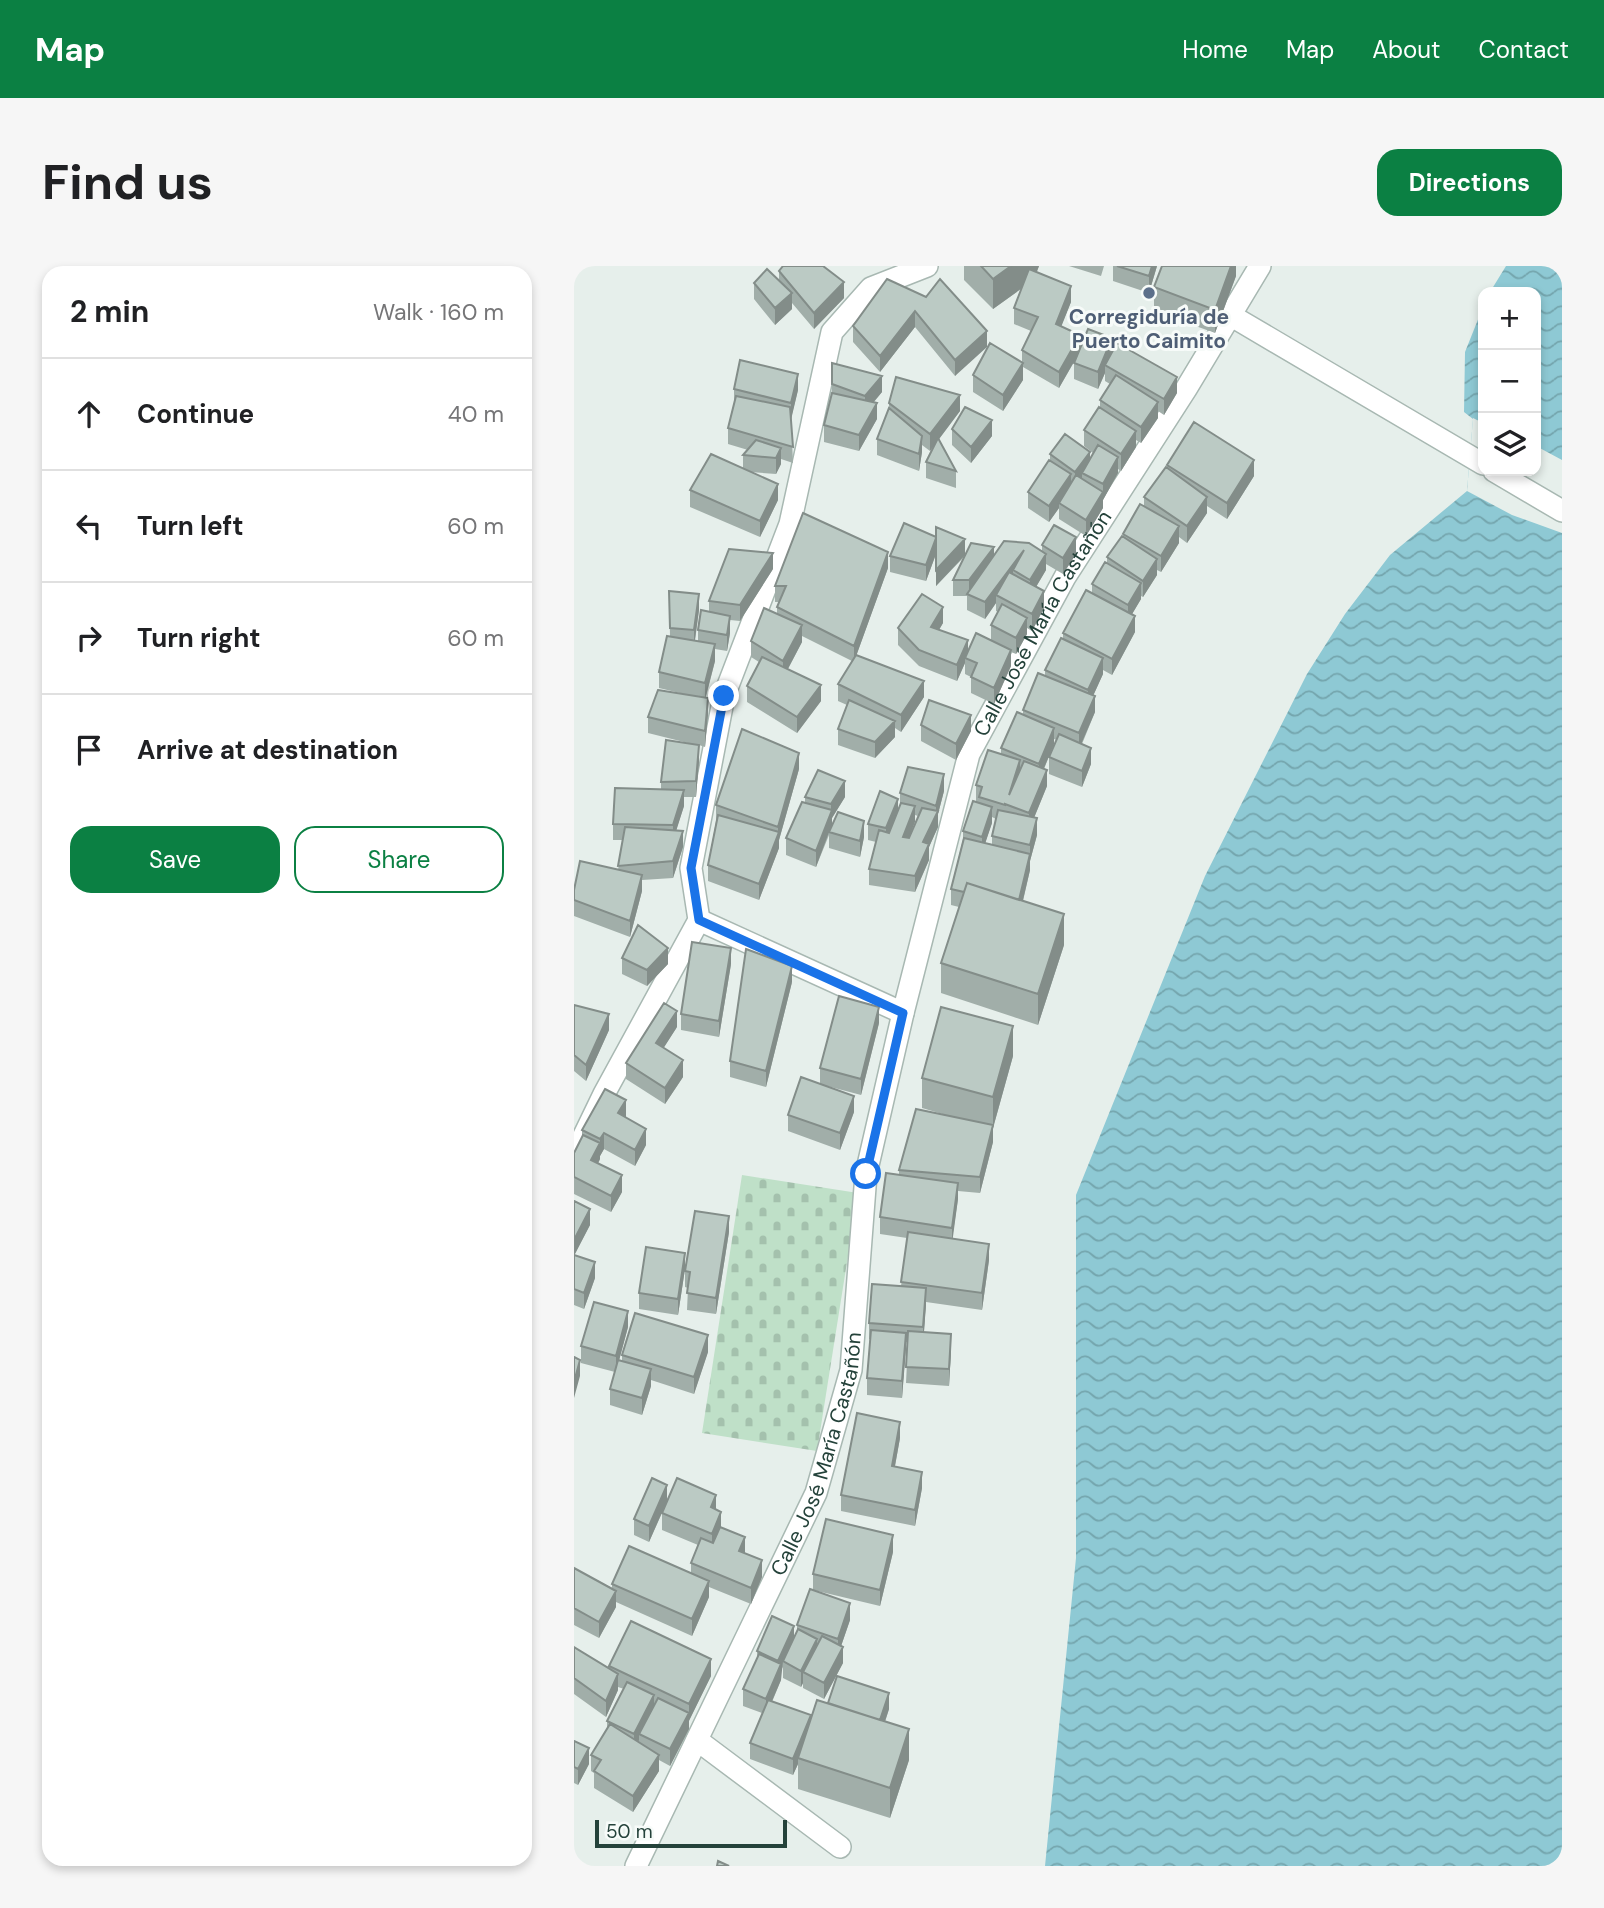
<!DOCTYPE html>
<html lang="en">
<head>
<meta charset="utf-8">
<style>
  body { margin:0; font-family:"DM Sans",sans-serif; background:#f6f6f6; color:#202124 }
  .controls { position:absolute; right:21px; top:21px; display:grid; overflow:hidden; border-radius:14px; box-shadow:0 4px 10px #0003 }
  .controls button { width:63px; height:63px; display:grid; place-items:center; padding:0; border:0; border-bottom:2px solid #e0e0e0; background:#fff; color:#202124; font:35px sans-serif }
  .scale { position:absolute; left:21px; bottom:18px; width:192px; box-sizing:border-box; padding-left:7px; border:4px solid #24423a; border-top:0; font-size:19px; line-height:24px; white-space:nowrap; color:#24423a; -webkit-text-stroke:5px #f7fbf9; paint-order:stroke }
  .stop { position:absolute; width:21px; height:21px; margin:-16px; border:5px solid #1a73e8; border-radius:50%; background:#fff }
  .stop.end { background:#1a73e8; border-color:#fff; box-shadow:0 2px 7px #0008 }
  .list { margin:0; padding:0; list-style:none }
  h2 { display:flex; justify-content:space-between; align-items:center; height:91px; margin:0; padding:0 28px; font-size:30px }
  h2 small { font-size:23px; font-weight:400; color:#757577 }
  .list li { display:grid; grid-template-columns:46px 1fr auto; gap:21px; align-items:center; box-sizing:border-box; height:112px; padding:0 28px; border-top:2px solid #e0e0e0 }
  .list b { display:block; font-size:26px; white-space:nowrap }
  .list em { font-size:23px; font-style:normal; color:#757577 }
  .actions { display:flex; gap:14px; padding:21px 28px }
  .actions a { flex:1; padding:16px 0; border:2px solid #0b8043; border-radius:21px; text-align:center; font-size:24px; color:#0b8043 }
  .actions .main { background:#0b8043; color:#fff }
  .icon { flex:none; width:38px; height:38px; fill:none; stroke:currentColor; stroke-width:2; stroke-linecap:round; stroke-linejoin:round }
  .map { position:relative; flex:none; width:988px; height:1600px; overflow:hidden; border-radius:21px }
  header { display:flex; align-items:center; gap:42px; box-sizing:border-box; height:98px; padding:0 35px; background:#0b8043; color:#fff }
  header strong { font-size:33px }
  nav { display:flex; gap:38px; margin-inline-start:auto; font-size:24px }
  .intro { display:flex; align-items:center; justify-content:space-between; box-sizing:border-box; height:168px; padding:0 42px }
  h1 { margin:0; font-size:49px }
  .button { padding:18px 32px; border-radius:21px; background:#0b8043; color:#fff; font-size:24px; font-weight:700 }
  main { display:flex; gap:42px; padding:0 42px }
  aside { flex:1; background:#fff; border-radius:21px; box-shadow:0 4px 10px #0003 }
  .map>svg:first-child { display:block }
  .cemetery { fill:url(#cemetery-stones) }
  .water { fill:url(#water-waves) }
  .pier { fill:#e6efeb }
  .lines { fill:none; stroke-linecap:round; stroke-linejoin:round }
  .minor-casing { stroke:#a8b8b2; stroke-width:24 }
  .minor { stroke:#fff; stroke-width:21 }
  .wall { fill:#a1aea9; fill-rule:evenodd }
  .shaded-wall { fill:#838d89 }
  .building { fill:#bbcac4; stroke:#838d89; stroke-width:2 }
  .route { stroke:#1a73e8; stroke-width:9 }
  .service-dot { fill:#5c6f8a; stroke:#f7fbf9; stroke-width:2.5 }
  .labels { text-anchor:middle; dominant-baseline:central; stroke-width:6; stroke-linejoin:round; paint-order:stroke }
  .service-label { font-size:21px; font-weight:bold; fill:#4e5e75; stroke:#f7fbf9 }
  .street-label { font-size:21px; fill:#24423a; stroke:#f7fbf9 }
</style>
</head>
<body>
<header>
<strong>Map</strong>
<nav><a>Home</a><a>Map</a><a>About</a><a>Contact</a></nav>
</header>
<div class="intro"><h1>Find us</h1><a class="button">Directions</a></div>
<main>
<aside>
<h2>2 min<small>Walk · 160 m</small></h2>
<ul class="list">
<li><svg class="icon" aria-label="ahead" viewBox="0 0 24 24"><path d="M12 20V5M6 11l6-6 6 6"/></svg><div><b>Continue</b></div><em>40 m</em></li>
<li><svg class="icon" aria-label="left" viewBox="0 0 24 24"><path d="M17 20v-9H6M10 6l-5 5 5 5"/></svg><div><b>Turn left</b></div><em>60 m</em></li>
<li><svg class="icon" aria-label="right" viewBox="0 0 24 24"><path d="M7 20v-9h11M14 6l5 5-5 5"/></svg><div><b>Turn right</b></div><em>60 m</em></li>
<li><svg class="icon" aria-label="arrive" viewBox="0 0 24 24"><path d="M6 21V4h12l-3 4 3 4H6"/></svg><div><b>Arrive at destination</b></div></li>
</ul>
<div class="actions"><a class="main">Save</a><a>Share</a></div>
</aside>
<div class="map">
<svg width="988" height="1600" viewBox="0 0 988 1600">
  <defs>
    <pattern id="cemetery-stones" width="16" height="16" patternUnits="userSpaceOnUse" patternTransform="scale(1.75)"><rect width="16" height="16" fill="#bfe0c8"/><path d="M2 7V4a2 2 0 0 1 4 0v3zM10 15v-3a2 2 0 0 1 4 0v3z" fill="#a4c1ad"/></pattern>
    <pattern id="water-waves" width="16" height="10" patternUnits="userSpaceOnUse" patternTransform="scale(1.75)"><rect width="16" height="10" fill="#8ec9d4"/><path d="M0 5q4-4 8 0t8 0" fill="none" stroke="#74a5ad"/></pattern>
  </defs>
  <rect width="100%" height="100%" fill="#e6efeb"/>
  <path class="cemetery" d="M168 909 284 927 243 1185 128 1167Z"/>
  <path class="water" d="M932 0H988V1600H471L502 1292V929L631 610 733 408 771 348 816 289 893 225 899 153 890 146 891 86 909 41V205H962V26H916Z"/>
  <path class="pier" d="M899 152 909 157V205H962V180L988 194V267L938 249 893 225Z"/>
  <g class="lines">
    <g class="minor-casing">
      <g id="minor">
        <path d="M656 49 909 198"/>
        <path d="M920 205 988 245"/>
        <path d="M125 654 329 747"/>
        <path d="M0 890 30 828 125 654 117 602 150 430 216 258 258 66 297 22 353 0"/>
        <path d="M123 1474 266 1581"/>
        <path id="s1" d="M62 1600 242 1227 277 1104 292 908 329 747 395 488 491 311 612 123 686 0"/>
      </g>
    </g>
    <use href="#minor" class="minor"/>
  </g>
  <path class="wall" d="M390 0H465L463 6 497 36 487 60 506 82 538 86 603 127 590 149 584 145V152L567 177 562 174V181L547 205 544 203V207L529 234V242L512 270 485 253V242L475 256 454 242V226L476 194V188L516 193 519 187 510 180V164L526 142V134L536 118 531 115V107L524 123 500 113V97L503 91 485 122 449 101V114L429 145 399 126V109L448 96V84L457 65 440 58V42L447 23 419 43 390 14Z
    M495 0H530L527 10Z
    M539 0H583L575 27 539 15Z
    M662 0V10L641 67 580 45V21Z
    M205 5 270 32 240 63 218 37V43L201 59 180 33V17L205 15Z
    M313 13 413 65 381 110 341 61 306 106 279 76V60Z
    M258 97 308 126 300 136 303 153 285 185 250 176V159L258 127Z
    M160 123 224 124 217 152 219 197 207 193V198L202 208 176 206 204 234 186 271 116 241V224L169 203V189L174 184 154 178V162L160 138Z
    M315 137 386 145 365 173 382 205V222L352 212V196L363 175 356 185 348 179V186L345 205 303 189V173L315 143Z
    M378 163 418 170 397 197 378 179Z
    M593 199 680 210 653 253 633 240V247L613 277 605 271V277L587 306 583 304V309L569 331 567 330V333L558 348 561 366 538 409 529 404V408L519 430 521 446 508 478 517 498 508 521 475 508V491L483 474 480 473V478L470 503 473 520 460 552 463 569 456 595V604L449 635 490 679 464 759 367 727V697L385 641 377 639V623L389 573V565L405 537 402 536V519L427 488V482L449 449V444L471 410V404L489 373V367L518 327V318L533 298V291L549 271V268L570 241V231L593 202ZM418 551 422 553 418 570V578L411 577 418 557Z
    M330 257 362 271V261L391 273V288L397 277 420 281V290L430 275 455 277 468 285V279L480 259 502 271V288L489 308 472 298V304L462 321 470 325V342L458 365 453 362V368L442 388 437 386V400L420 438 397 427V411L391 408V397L383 415 345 400 324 379V362L348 328 369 341V357L365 364 394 374V385L402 367 417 374V359L424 346 422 345V337L411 353 393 344V330H379V314L391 290 362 320V288L352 315 316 306V290Z
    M314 302 282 390 350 431 327 466 321 462V471L301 492 264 479V463L273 439 264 435V418L278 395 228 370V376L214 403 247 435 223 467 173 436V420L185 396 177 391V375L203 348V341L205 336H201V320Z
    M199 303 166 355 156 354V367L153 385 141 383V395L132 431 134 448 131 481 125 479V495L122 531H110V540L102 564 109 581 99 612 68 614V625L56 671 0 650V624L44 604 49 574H39V558L87 523V516L118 478 74 467V451L110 428 85 422V406L96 370 95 325 125 344 121 375H124V364L135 346V335Z
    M347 459 397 465 382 494 347 475Z
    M225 503 205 574V582L185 634 134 615V599L142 555V539Z
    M370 525 364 548V561L355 581V594L341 626 295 619V603L302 576 294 574V558L324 545 326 540V527ZM341 549 344 550 337 567Z
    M231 531H271L258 552V560L290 571 286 591 255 582V569L242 601 212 589V572L231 537Z
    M48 692 94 698 73 720 48 708Z
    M157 698 145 771 107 764V748Z
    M218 716 192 821 156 811V795Z
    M0 739 35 764 12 815 0 805Z
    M305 757 287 829 253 820 280 846 266 884 214 865V849L246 818V802Z
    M103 761 89 782 109 811 91 838 52 813V797Z
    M439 790 419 862V876L406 927 384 925V933L378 973 415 994 408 1044 352 1036 350 1066 377 1084 375 1120 332 1117 334 1076H332L328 1132 293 1129V1112L296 1073H295V1057L327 1020 333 972 306 968V951L325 909V904L382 852 348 842V812Z
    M52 851 72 879 61 900 30 883 26 890V893L24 898 48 926 37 946 0 928V887L8 871V864Z
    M0 935 16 959 0 989 21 1012 10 1043 0 1039Z
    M155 966 142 1048 113 1044 114 1022 111 1021V1005Z
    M111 1003 104 1049 65 1043V1027Z
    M54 1061 45 1094 48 1095V1089L134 1086 120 1128 77 1114V1120L68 1149 36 1139V1123L41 1106 7 1097V1080Z
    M326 1172 321 1200 348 1222 341 1260 267 1245V1229Z
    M93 1234 142 1243 147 1262 171 1287 188 1311 177 1338 135 1321V1331L118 1370 42 1336V1341L25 1372 0 1359V1302L38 1322V1318L117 1307V1297L124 1279 88 1264V1247L75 1276 60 1269V1253Z
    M319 1286 306 1340 239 1324V1308Z
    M276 1354 267 1380 269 1397 250 1433 229 1422V1417L227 1421 209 1412V1401L207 1404V1414L198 1436 237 1452 254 1437 315 1443 311 1456 335 1494 316 1552 224 1523V1498L219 1509 176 1493V1477L188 1447 169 1440V1423L183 1392V1385L220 1373 223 1365V1359Z
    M0 1381 35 1402V1400L137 1410 115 1454V1463L96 1500 85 1494V1505L59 1546 20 1522V1507L17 1505V1489L33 1464V1455L50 1423 44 1421V1424L32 1451 0 1428Z
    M0 1475 15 1498 4 1519 0 1517Z"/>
  <path class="shaded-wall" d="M437 0H465L459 14 419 43V13Z
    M578 0H583L575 27V10Z
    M657 0H662V10L641 67V44Z
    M270 16V32L240 63V47Z
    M497 20V36L482 74V58Z
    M218 27V43L201 59V42Z
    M341 45V61L306 106V90Z
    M413 65V81L381 110V94Z
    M506 69V85L485 122V106Z
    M538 72V89L531 99V107L524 123V106Z
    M449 97V114L429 145V129Z
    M224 108V124L217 154V137Z
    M308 110V126L291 146V130Z
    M603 111V127L590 149V133Z
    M386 129V145L356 185V168Z
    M584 136V152L567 177V161Z
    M303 137V153L285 185V169Z
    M418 154V170L397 197V181Z
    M562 165V181L547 205V188Z
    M348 170V186L345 205V188Z
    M207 182V198L202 208V192Z
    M516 186V202L508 207V213L501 222V206Z
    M544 191V207L529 234V242L512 270V254L529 226V218Z
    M680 194V210L653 253V237Z
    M497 208V224L485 237V242L475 256V240Z
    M204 218V234L186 271V255Z
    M633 231V247L613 277V260Z
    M605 260V277L587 306V290Z
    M502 271V288L489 308V292Z
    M362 272V288L352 315V299Z
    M391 273V289L362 320V304Z
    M420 281V297L395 330V314Z
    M450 284 439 304V315L422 329V337L411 353V336Z
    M314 286V302L280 396V380Z
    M199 287V303L166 355V339Z
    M472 288V304L456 331V314Z
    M583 293V309L569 331V315Z
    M567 317V333L554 355V339Z
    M470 325V342L458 365V348Z
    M125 328V344L120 380V364Z
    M369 341V357L357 377V361Z
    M156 350V367L153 385V369Z
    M561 350V366L538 409V393Z
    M453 352V368L442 388V372Z
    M228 359V376L209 412V395Z
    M394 374V390L391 392V397L383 415V399Z
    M141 378V395L131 433V417Z
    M437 384V400L420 438V422Z
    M529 392V408L514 441V424Z
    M350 415V431L327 466V449Z
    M247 419V435L223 467V451Z
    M521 430V446L505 483V467Z
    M134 432V448L131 481V465Z
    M397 449V465L382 494V478Z
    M321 455V471L301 492V476Z
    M480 462V478L465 514V498Z
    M125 479V495L122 531V515Z
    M517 482V498L508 521V505Z
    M225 487V503L205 574V582L185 634V618L204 568V561Z
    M446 494V510L435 529Z
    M473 504V520L455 564V547Z
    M370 508V525L364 548V561L355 581V594L341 626V610L349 576 362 549V540Z
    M271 515V531L258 552V561L255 566 242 601V585L257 547V538Z
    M110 524V540L99 575V559Z
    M324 533V549L312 578V562Z
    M341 540V556L329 587V571Z
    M418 541V557L408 587V571Z
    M463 552V569L456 595V604L444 655V639L456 588V579Z
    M290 555V571L286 591V575Z
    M109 565V581L99 612V595Z
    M68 609V625L56 671V655Z
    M490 648V679L464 759V728Z
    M94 682V698L73 720V704Z
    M157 682V698L145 771V755Z
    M218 700V716L192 821V805Z
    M305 741V757L287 829V813Z
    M103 745V761L82 794V777Z
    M35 748V764L12 815V799Z
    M439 760V790L419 862V876L406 927V911L419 859V831Z
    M109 794V811L91 838V822Z
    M280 830V846L266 884V867Z
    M52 834V851L44 863V847Z
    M72 863V879L61 900V884Z
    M30 867V883L26 890V873Z
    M26 877V893L17 910V894Z
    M48 909V926L37 946V930Z
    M384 917V933L378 978V962Z
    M16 943V959L0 990V974Z
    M155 950V966L142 1048V1032Z
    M415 978V994L408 1044V1027Z
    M111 987V1003L104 1049V1033Z
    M21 996V1012L10 1043V1027Z
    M352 1022V1039L349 1078V1061Z
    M54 1045V1061L42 1106V1090Z
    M332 1067V1083L328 1132V1115Z
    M377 1068V1084L375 1120V1103Z
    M134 1069V1086L120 1128V1111Z
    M6 1094V1110L0 1132V1116Z
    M77 1103V1120L68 1149V1132Z
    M326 1156V1172L318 1216V1200Z
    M348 1206V1222L341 1260V1244Z
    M93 1219V1235L75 1276V1260Z
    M142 1229V1245L137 1241Z
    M147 1246V1262L138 1284V1268Z
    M319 1269V1286L306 1340V1324Z
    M171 1271V1287L165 1285Z
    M188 1294V1311L177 1338V1322Z
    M135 1315V1331L118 1370V1353Z
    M42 1325V1341L25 1372V1356Z
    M276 1337V1354L264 1389V1373Z
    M220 1360V1376L209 1395 207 1414 192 1449V1433L204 1404V1395Z
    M243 1373V1389L229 1406V1417L227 1421V1405Z
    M269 1381V1397L250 1433V1417Z
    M137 1393V1410L115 1455V1438Z
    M44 1408V1424L32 1451V1435Z
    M315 1427V1443L304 1476V1460Z
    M80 1429V1446L65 1468V1474L60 1485V1468Z
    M115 1447V1463L96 1500V1483Z
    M237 1449V1465L224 1492V1498L219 1509V1493Z
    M335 1463V1494L316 1552V1522Z
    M15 1482V1498L4 1519V1503Z
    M85 1489V1505L59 1546V1530Z"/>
  <path class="building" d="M209 0H249L270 16 240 47 205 5Z
    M407 0H437L419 13Z
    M543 0H578L575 10Z
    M588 0H657L641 44 580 21Z
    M193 3 218 27 201 42 180 17Z
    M455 3 497 20 482 58 506 69 485 106 448 84 464 51 440 42Z
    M313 13 352 31 366 13 413 65 381 94 341 45 306 90 279 60Z
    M514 63 538 72 524 106 500 97Z
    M416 77 449 97 429 129 399 109Z
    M543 77 603 111 590 133 531 99Z
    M166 94 224 108 217 137 160 123Z
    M258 97 308 110 291 130 258 118Z
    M542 109 584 136 567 161 526 134Z
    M322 111 386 129 356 168 315 137Z
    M258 127 303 137 285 169 250 159Z
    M162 130 216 141 219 181 154 162Z
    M391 141 418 154 397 181 378 163Z
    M525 141 562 165 547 188 510 164Z
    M315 142 348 170 345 188 303 173Z
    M620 156 680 194 653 237 593 199Z
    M491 168 516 186 501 206 476 188Z
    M364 172 382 205 352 196Z
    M182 174 207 182 202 192 169 189Z
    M524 179 544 191 529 218 508 207Z
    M137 188 204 218 186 255 116 224Z
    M475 194 497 208 475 240 454 226Z
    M592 201 633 231 613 260 570 231Z
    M502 209 529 226 512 254 485 237Z
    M566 238 605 260 587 290 549 268Z
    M229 247 314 286 280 380 203 341 212 320H201Z
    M330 257 362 271V261L391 273 362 304V272L352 299 316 290Z
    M480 259 502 271 489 292 468 279Z
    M548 270 583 293 569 315 533 291Z
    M430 275 455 277 472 288 456 314 439 304 450 284 411 336 393 328Z
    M397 277 420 281 395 314H379Z
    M155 283 199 287 166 339 135 335Z
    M531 296 567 317 554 339 518 318Z
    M435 306 470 325 458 348 422 329Z
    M512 324 561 350 538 393 489 367Z
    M95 325 125 328 120 364 96 362Z
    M348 328 369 341 357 361 394 374 383 399 345 384 324 362Z
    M428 338 453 352 442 372 417 359Z
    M190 342 228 359 209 395 177 375Z
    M127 344 156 350 153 369 124 364Z
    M402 367 437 384 420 422 397 411 403 397 391 392Z
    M93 370 141 378 131 417 85 406Z
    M487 372 529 392 514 424 471 404Z
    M282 389 350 415 327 449 264 418Z
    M188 391 247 419 223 451 173 420Z
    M464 407 521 430 505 467 449 444Z
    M84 424 134 432 131 465 74 451Z
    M275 434 321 455 301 476 264 463Z
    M355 434 397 449 382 478 347 459Z
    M443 446 480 462 465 498 427 482Z
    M168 463 225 487 204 561 142 539Z
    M485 468 517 482 508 505 475 491Z
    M92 474 125 479 122 515 87 516Z
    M414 484 446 494 435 529 450 495 473 504 455 547 431 538V539L405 531 408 521 402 519Z
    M334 501 370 508 362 540 326 527Z
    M244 504 271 515 257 538 231 531Z
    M41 522 110 524 99 559 39 558Z
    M306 525 324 533 312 562 294 558Z
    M399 535 418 541 408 571 389 565Z
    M228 536 258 544 242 585 212 572Z
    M327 537 341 540 329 571 335 572 348 542 364 545 349 576 355 578 341 610 295 603 305 564 315 567Z
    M424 544 463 552 456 579 418 570Z
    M264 546 290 555 286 575 255 566Z
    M144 549 205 566 185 618 134 599Z
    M51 561 109 565 99 595 44 600Z
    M390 572 456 588 445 634 393 617 390 626 377 623Z
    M6 595 68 609 56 655 0 634V624Z
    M393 617 490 648 464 728 367 697Z
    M64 659 94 682 73 704 48 692Z
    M118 676 157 682 145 755 107 748Z
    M172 683 218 700 192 805 156 795Z
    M265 730 305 741 287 813 246 802Z
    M90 737 103 745 82 777 109 794 91 822 52 797Z
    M0 739 35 748 12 799 0 789Z
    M367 741 439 760 419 831 348 812Z
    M227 811 280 830 266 867 214 849Z
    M31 823 52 834 44 847 72 863 61 884 30 867 26 873 8 864Z
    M342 843 419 859 406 911 325 904Z
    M9 869 26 877 17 894 48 909 37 930 0 911V887Z
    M312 907 384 917 378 962 306 951Z
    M0 935 16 943 0 974Z
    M121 945 155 950 142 1032 113 1027 116 1006 111 1005Z
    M334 966 415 978 408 1027 327 1016Z
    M72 981 111 987 104 1033 65 1027Z
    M0 989 21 996 10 1027 0 1023Z
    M298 1018 352 1022 349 1061 295 1057Z
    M20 1036 54 1045 42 1090 7 1080Z
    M61 1047 134 1069 120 1111 48 1089Z
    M297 1064 332 1067 328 1115 293 1112Z
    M334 1065 377 1068 375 1103 332 1101Z
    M0 1091 6 1094 0 1116Z
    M44 1094 77 1103 68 1132 36 1123Z
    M283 1147 326 1156 318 1200 348 1206 341 1244 267 1229Z
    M78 1212 93 1219 75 1260 60 1253Z
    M103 1212 142 1229 137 1241 147 1246 138 1268 88 1247Z
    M252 1253 319 1269 306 1324 239 1308Z
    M146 1261 171 1271 165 1285 188 1294 177 1322 117 1297 127 1272 139 1277Z
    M55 1280 135 1315 118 1353 38 1318Z
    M0 1302 42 1325 25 1356 0 1342Z
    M236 1323 276 1337 264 1373 223 1359Z
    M198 1350 220 1360 204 1395 183 1385Z
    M57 1355 137 1393 115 1438 35 1400Z
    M224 1363 243 1373 227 1405 209 1395Z
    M248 1370 269 1381 250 1417 229 1406Z
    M0 1381 44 1408 32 1435 0 1412Z
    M185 1388 207 1398 192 1433 169 1423Z
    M263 1410 315 1427 306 1454 254 1437Z
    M53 1416 80 1429 60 1468 33 1455Z
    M84 1432 115 1447 96 1483 65 1468Z
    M194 1434 237 1449 219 1493 176 1477Z
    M243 1434 335 1463 316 1522 224 1492Z
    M36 1458 85 1489 59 1530 20 1505 27 1494 17 1489Z
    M0 1475 15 1482 4 1503 0 1501Z
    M144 1595 155 1600H143Z"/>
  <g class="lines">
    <path class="route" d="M150 430 117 602 125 654 329 747 292 908"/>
  </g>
  <circle class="service-dot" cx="575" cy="27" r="7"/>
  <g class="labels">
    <g class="service-label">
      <text x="575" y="51">Corregiduría de<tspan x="575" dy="24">Puerto Caimito</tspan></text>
    </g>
    <g class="street-label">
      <text stroke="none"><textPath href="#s1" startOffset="1321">Calle José María Castañón</textPath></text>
      <text stroke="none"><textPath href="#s1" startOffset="452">Calle José María Castañón</textPath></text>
    </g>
  </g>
</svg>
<div class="controls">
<button>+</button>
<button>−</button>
<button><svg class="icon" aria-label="layers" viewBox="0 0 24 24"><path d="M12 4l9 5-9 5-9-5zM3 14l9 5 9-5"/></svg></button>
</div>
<div class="scale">50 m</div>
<div class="stop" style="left:292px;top:908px"></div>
<div class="stop end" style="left:150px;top:430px"></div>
</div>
</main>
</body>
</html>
